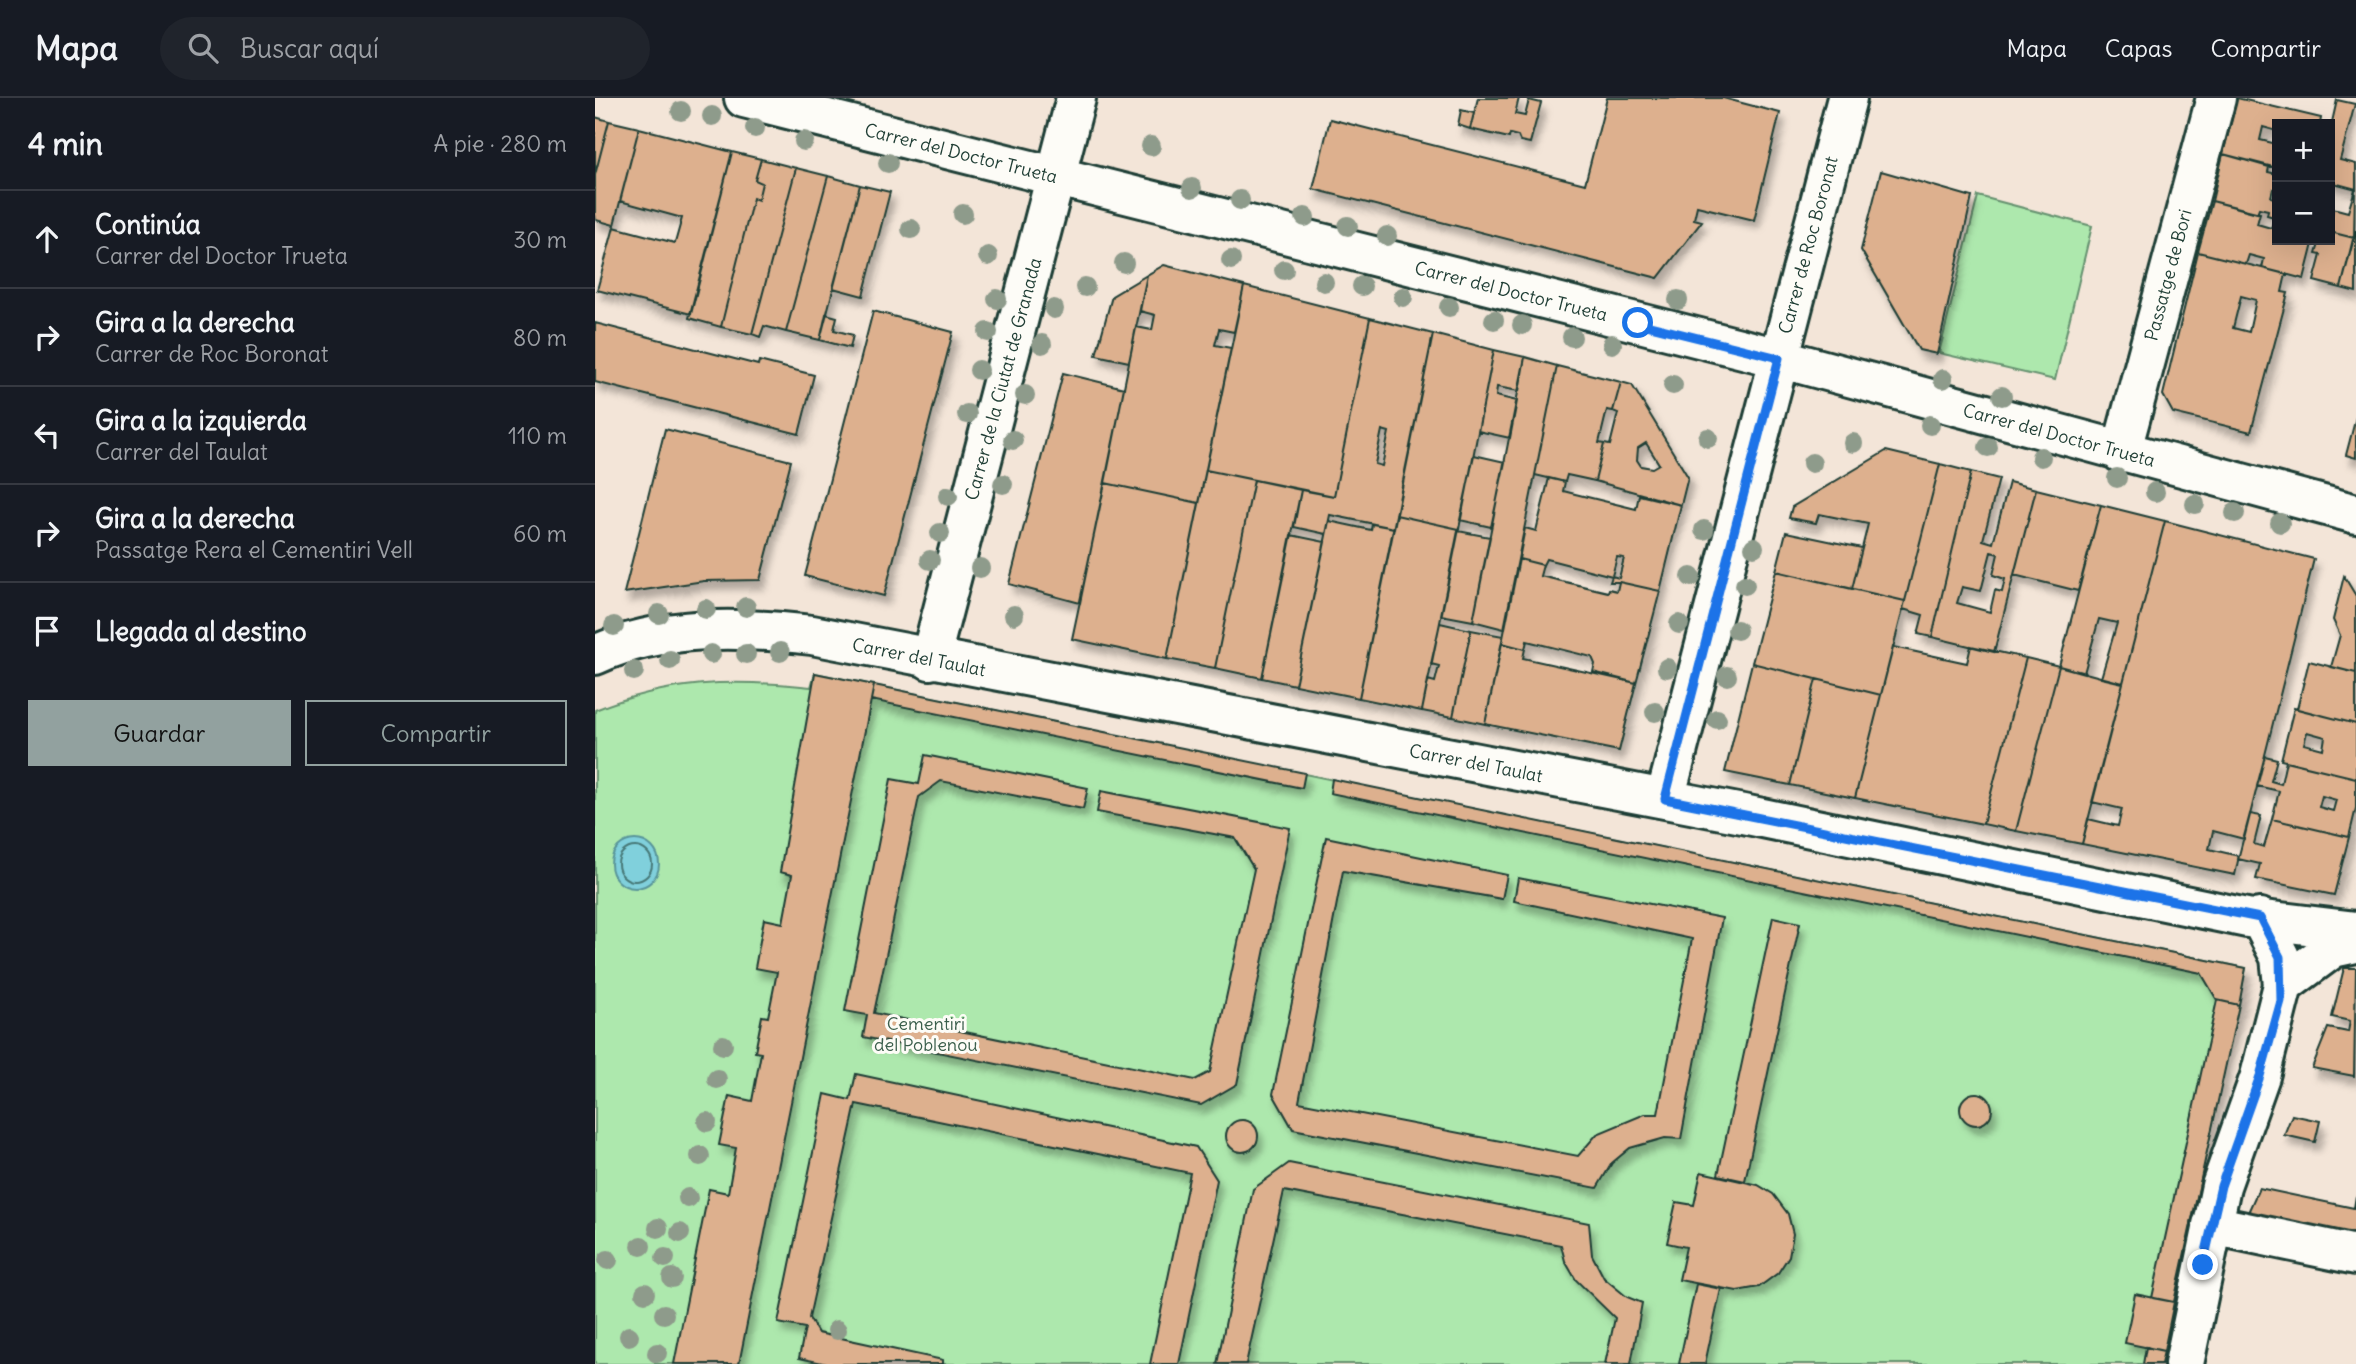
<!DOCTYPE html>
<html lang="es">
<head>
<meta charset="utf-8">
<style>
  body { margin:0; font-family:Delius,sans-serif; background:#20242c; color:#f1f3f6 }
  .controls { position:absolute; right:21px; top:21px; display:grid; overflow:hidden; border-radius:0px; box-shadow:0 7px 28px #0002 }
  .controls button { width:63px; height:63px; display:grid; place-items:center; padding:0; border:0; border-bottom:2px solid #363941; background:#171b24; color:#f1f3f6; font:35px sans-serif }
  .stop { position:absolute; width:21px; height:21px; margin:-16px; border:5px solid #1a73e8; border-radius:50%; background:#fff }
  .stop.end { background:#1a73e8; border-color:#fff; box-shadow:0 2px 7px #0008 }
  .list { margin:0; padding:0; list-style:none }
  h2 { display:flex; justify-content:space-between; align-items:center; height:91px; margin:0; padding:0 28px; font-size:30px }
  h2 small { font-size:23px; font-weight:400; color:#9ea1a6 }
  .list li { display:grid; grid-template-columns:46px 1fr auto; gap:21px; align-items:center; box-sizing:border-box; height:98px; padding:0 28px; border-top:2px solid #363941 }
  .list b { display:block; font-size:26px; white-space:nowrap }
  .list p { margin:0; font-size:23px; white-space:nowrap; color:#9ea1a6 }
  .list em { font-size:23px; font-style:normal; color:#9ea1a6 }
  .actions { display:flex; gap:14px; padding:21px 28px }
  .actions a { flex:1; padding:16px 0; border:2px solid #92a19f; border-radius:0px; text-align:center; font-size:24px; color:#92a19f }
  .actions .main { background:#92a19f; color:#111 }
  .icon { flex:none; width:38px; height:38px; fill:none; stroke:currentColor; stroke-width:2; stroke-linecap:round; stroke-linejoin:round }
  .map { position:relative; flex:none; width:1761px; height:1266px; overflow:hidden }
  header { display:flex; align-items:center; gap:42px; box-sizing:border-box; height:98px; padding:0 35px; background:#171b24; border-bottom:2px solid #363941 }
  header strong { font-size:33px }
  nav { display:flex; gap:38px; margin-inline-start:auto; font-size:24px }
  .search { width:490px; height:63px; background:#20242c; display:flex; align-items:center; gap:18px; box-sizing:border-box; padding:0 24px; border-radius:38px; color:#9ea1a6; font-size:26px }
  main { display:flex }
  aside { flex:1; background:#171b24 }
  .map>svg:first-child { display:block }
  .green { fill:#ade8ad; stroke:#669270; stroke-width:2 }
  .water { fill:#80d0dc; stroke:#599599; stroke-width:2 }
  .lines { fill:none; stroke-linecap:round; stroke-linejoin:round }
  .shore { stroke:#467877; stroke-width:2 }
  .building { fill:#ddb08e; stroke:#1f3d34; stroke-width:2; fill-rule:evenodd; filter:url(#shadow) }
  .minor-casing { stroke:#1f3d34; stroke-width:44 }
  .minor { stroke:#fdfcf7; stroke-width:38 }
  .tree { fill:#8e9b8b }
  .route { stroke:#1a73e8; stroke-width:9 }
  .labels { text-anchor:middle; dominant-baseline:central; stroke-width:6; stroke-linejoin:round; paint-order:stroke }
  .street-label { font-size:18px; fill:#1f3d34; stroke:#fdfcf7 }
  .park-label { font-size:18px; fill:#3b5f4c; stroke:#fdfcf7 }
</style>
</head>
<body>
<header>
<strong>Mapa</strong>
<div class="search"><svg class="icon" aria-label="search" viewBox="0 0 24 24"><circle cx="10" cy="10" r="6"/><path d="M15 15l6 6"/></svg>Buscar aquí</div>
<nav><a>Mapa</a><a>Capas</a><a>Compartir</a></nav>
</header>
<main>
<aside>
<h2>4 min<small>A pie · 280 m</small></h2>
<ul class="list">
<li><svg class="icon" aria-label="ahead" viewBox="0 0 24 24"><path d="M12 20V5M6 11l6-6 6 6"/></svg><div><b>Continúa</b><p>Carrer del Doctor Trueta</p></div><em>30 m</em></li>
<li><svg class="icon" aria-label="right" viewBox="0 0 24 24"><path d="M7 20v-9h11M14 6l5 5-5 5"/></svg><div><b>Gira a la derecha</b><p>Carrer de Roc Boronat</p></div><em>80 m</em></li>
<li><svg class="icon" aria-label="left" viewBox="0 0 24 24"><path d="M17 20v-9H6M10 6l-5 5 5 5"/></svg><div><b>Gira a la izquierda</b><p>Carrer del Taulat</p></div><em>110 m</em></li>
<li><svg class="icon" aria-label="right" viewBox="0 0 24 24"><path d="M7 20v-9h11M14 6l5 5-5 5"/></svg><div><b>Gira a la derecha</b><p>Passatge Rera el Cementiri Vell</p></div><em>60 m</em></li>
<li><svg class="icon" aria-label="arrive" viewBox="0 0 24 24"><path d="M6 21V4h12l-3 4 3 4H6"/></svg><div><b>Llegada al destino</b></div></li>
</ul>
<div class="actions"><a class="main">Guardar</a><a>Compartir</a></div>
</aside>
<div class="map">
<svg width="1761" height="1266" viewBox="0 0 1761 1266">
  <defs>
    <filter id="shadow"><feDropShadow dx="4.5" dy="8" stdDeviation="3.5" flood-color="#0004"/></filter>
  </defs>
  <rect width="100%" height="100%" fill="#f3e5d8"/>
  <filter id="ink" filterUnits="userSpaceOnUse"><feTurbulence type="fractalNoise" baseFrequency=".0143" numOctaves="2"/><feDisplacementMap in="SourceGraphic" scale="14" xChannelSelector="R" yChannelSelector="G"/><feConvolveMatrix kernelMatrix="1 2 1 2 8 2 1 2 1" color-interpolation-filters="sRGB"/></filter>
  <g filter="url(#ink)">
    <path class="green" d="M1383 98 1497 128 1460 282 1344 255Z
      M220 575 1651 870 1566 1266H0V612C74 582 137 581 216 589Z"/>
    <path class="water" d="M16 766a24 24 0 1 1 48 0a24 24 0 1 1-48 0Z"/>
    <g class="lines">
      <path class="shore" d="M23 766a17 17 0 1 1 34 0a17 17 0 1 1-34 0Z"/>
    </g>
    <path class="building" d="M883 0H924L920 16 930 18 934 2 946 5 935 45 925 43 923 38 915 36 914 40 875 31Z
      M1012 0H1128L1185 15 1159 122 1102 108 1099 121 1107 123 1063 180 718 91 735 21 990 86Z
      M1642 0 1726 20 1725 26H1682V33L1668 29 1665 42 1682 46V70L1628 56Z
      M1742 2 1760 6 1745 62 1761 66V91L1735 84V33Z
      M866 12 879 15 875 31 863 27Z
      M0 19 14 23 0 77Z
      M14 23 44 30 19 127 1 122 0 116V77Z
      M44 30 137 54 96 216 2 192 19 129 80 145 87 120 25 103Z
      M137 54 166 61 160 82 167 85 163 102 158 100 126 229 94 220Z
      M1628 56 1674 69 1673 74 1682 76V92L1678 91 1676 99 1682 101V120L1672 117 1673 112 1664 110 1662 115 1617 103Z
      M166 61 201 70 157 236 126 229 158 100 163 102 167 85 160 82Z
      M201 70 233 78 191 234 169 228 165 239 157 236Z
      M1286 73 1377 99 1342 256 1324 252 1266 152Z
      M233 78 265 87 225 242 191 234Z
      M265 87 295 94 268 198 238 190Z
      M1760 91 1759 140 1735 134 1738 110 1753 114Z
      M1617 103 1665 115 1662 126 1676 130 1680 119 1682 120V142H1719L1709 181 1667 170 1669 161 1654 157 1651 166 1603 154Z
      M1760 133H1761V194L1746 190Z
      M1735 134 1759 140 1746 190 1719 183 1726 157 1721 156 1725 142H1735Z
      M1603 154 1691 176 1687 194 1693 195 1656 334 1578 315 1568 297ZM1646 198 1661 202 1654 234 1638 230Z
      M569 167 649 188 639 234 624 231 620 247 636 250 604 405 510 385 541 229 557 232 560 217 545 213 552 177Z
      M552 177 534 264 501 257 517 198Z
      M649 188 775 220 739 398 611 372Z
      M278 213 358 234 289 498 210 478Z
      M231 216 242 219 239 232 258 237 255 250 225 242Z
      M775 220 838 236 799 430 735 417 731 436 699 429 706 392 739 398ZM787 332 794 334 787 368 780 366Z
      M0 225 163 267 164 263 219 277 204 336 0 284Z
      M838 236 899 252 864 431 801 417Z
      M899 252 930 259 924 293 902 289 901 298 922 303 915 340 883 333Z
      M930 259 962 268 909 531 878 523Z
      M962 268 1026 284 1018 313 1012 312 1004 345 1009 346 1000 383 972 377 970 384 940 377Z
      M468 275 529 290 485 505 414 486Z
      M1026 284 1037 287 1093 379 1086 407 1000 383 1009 346 1015 347 1023 315 1018 313ZM1051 345 1064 366 1057 370 1046 368 1042 362 1043 350Z
      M1761 319V360L1751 357Z
      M70 331 196 363 165 482 109 483 29 495Z
      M1291 353 1345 366 1310 503 1257 491 1273 426 1224 416 1221 425 1194 420 1197 409Z
      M879 357 910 364 896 429 865 422Z
      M1345 366 1376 374 1337 539 1323 536 1328 517 1308 511Z
      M611 372 659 382 620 570 572 561Z
      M1376 374 1404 381 1388 442 1398 445 1414 384 1441 391 1399 554 1337 539ZM1396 454 1403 456 1398 477 1410 481 1407 494 1400 492 1395 514 1362 505 1367 489 1386 493Z
      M954 380 970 384 968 393 1041 411 1044 397 1086 407 1065 493 1024 484H1015L1017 478 951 461 948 467 924 461 930 430 941 433ZM1022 459 1029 460 1024 480 1017 478Z
      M659 382 706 392 667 580 620 570Z
      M510 385 604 405 572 561 477 541Z
      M1441 391 1506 407 1483 493 1419 477Z
      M1506 407 1570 423 1528 585 1506 580 1522 525 1504 521 1489 575 1464 568Z
      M801 417 864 431 827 613 764 600Z
      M734 423 776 432 777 426 799 430 764 600 700 587Z
      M1570 423 1719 461 1649 741 1618 733 1614 751 1644 758 1640 777 1487 746 1493 721 1523 728 1527 711 1497 704Z
      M863 433 895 439 878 523 846 517Z
      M1191 434 1267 450 1257 491 1181 473Z
      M696 437 730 444 700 587 667 580Z
      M924 461 948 467 945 478 1013 494 1014 491 1022 493 1024 484 1065 493 1041 585 998 574 1000 566 997 559 932 543 930 551 907 545Z
      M1181 473 1310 503 1286 597 1157 565Z
      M1749 478 1761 498V575L1736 569 1745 537 1738 522Z
      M845 525 876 532 858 619 827 613 833 582 840 584 844 568 836 566Z
      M876 532 908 538 890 626 858 619Z
      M907 545 930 551 928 560 1041 585 1024 653 890 626Z
      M1376 548 1431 560 1388 726 1260 700 1298 549 1372 565Z
      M1431 560 1464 568 1421 733 1388 726Z
      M1714 563 1761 575V626L1702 611Z
      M1157 565 1221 581 1195 687 1130 674Z
      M1464 568 1528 585 1487 746 1421 733Z
      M220 575 279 587 144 1266H79L114 1091 133 1095 141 1050 124 1047 134 998 157 1003 166 955 160 954 167 918 173 919 182 874 160 870 169 821 188 825 197 777 185 774Z
      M1221 581 1286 597 1260 700 1195 687Z
      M279 587 710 675 707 690 276 602Z
      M1699 610 1761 626V680L1686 662ZM1712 634 1730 639 1728 651 1709 646Z
      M330 657 493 690 488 711 346 683 324 699 279 915 600 982 615 974 659 771 640 740 502 714 506 693 695 730 642 986 606 1007 268 939 272 917 250 913 296 681 324 686Z
      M1670 658 1682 661 1676 683 1686 686 1691 663 1761 680V710L1754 739 1677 721 1684 693 1662 688ZM1727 698 1741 702 1738 713 1724 709Z
      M737 681 1651 870 1644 907 1622 902 1606 875 735 695Z
      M1655 716 1666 718 1659 746 1669 749 1677 721 1754 739 1739 797 1661 781 1665 766 1643 761Z
      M731 739 912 777 907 801 748 773 704 1004 983 1058 1002 1036 1050 1016H1063L1097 841 919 803 923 780 1127 820 1086 1041 1070 1040 1035 1050 1017 1065 1002 1090 698 1031 678 996Z
      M1178 819 1205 825 1150 1083 1123 1077Z
      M1749 870H1761L1759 978 1717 970 1733 930 1753 934 1755 923 1737 919Z
      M1622 902 1644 907 1579 1204 1557 1200Z
      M261 976 601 1049 622 1082 584 1266H555L595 1075 261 1006 214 1220 223 1235 348 1262V1266H232L204 1260 210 1230 183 1225 230 996 255 1002Z
      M1365 1011a16 16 0 1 1 32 0a16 16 0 1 1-32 0Z
      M1697 1017 1725 1023 1720 1044 1689 1037Z
      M631 1038a16 16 0 1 1 32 0a16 16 0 1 1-32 0Z
      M694 1065 994 1125 997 1157 1009 1180 1032 1199 1047 1205 1036 1266H1010L1020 1220 981 1182 970 1163 966 1147 689 1093 651 1266H622L658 1091Z
      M1106 1074 1163 1087 1178 1096 1193 1116 1198 1136 1194 1158 1183 1175 1164 1189 1142 1193 1084 1182 1091 1149 1072 1145 1081 1104 1099 1107Z
      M1664 1090 1759 1110 1761 1098V1144L1650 1121Z
      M1101 1186 1126 1191 1110 1266H1084Z
      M1540 1196 1579 1204 1569 1253 1530 1245Z
      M1551 1249 1569 1253 1566 1266H1548Z"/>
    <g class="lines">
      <g class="minor-casing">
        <path id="minor" d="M149 0 1184 260 1761 416
          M1526 355 1621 0
          M0 557C68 526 146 529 217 537L1148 716 1652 820 1761 833
          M335 562 481 0
          M1070 701 1252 0
          M1665 820 1685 859 1688 887
          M1617 1127 1761 1157
          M1589 1266 1626 1088 1665 978 1688 887 1738 850 1761 845"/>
      </g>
      <use href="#minor" class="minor"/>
    </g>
    <g class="tree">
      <circle cx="86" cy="13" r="10"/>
      <circle cx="117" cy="18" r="10"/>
      <circle cx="160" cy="30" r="10"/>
      <circle cx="209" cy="43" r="10"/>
      <circle cx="556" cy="48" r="10"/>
      <circle cx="293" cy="65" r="10"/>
      <circle cx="597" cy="90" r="10"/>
      <circle cx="645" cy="102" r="10"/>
      <circle cx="368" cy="116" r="10"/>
      <circle cx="710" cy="119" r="10"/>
      <circle cx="753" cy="128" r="10"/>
      <circle cx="316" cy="131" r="10"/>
      <circle cx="792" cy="138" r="10"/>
      <circle cx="393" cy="158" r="10"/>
      <circle cx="636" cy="162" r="10"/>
      <circle cx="529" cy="165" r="10"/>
      <circle cx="689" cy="172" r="10"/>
      <circle cx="729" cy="184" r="10"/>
      <circle cx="767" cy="188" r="10"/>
      <circle cx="490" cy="189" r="10"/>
      <circle cx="808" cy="199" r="10"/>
      <circle cx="402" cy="201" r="10"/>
      <circle cx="1083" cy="202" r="10"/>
      <circle cx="854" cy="209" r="10"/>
      <circle cx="459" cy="211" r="10"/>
      <circle cx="899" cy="222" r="10"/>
      <circle cx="927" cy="227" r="10"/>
      <circle cx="393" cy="234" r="10"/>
      <circle cx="977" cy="239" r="10"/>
      <circle cx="447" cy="246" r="10"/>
      <circle cx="1017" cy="246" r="10"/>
      <circle cx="384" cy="272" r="10"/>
      <circle cx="1348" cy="281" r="10"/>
      <circle cx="1078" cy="287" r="10"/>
      <circle cx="430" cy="297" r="10"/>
      <circle cx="1407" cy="298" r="10"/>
      <circle cx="372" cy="316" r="10"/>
      <circle cx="1335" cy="327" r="10"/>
      <circle cx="1113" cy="340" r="10"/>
      <circle cx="418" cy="342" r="10"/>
      <circle cx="1258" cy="345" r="10"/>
      <circle cx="1393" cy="349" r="10"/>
      <circle cx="1446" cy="359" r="10"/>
      <circle cx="1217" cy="365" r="10"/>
      <circle cx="1522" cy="380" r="10"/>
      <circle cx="408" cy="386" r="10"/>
      <circle cx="1560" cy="394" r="10"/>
      <circle cx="353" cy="398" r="10"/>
      <circle cx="1600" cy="406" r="10"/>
      <circle cx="1640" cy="415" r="10"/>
      <circle cx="1685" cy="425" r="10"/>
      <circle cx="1109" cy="432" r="10"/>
      <circle cx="345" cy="435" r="10"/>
      <circle cx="1159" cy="449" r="10"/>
      <circle cx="335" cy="462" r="10"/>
      <circle cx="385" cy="470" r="10"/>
      <circle cx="1096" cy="479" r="10"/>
      <circle cx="1150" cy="487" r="10"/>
      <circle cx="151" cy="509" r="10"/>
      <circle cx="111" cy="511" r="10"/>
      <circle cx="64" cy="516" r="10"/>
      <circle cx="419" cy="517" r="10"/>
      <circle cx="1084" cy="526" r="10"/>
      <circle cx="19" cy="528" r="10"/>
      <circle cx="1142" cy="532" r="10"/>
      <circle cx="185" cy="554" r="10"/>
      <circle cx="116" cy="556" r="10"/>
      <circle cx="151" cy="556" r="10"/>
      <circle cx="75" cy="562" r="10"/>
      <circle cx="1072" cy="570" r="10"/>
      <circle cx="39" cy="573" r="10"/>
      <circle cx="1132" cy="578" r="10"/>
      <circle cx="1060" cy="614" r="10"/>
      <circle cx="1122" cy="621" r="10"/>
      <circle cx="128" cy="947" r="10"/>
      <circle cx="122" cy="981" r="10"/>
      <circle cx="112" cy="1024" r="10"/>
      <circle cx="105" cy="1058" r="10"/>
      <circle cx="93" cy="1100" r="10"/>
      <circle cx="63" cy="1130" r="10"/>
      <circle cx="85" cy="1135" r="10"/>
      <circle cx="46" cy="1148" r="10"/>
      <circle cx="70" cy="1160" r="10"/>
      <circle cx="13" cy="1162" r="10"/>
      <circle cx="77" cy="1180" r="10"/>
      <circle cx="50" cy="1195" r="10"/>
      <circle cx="69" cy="1216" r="10"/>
      <circle cx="242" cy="1232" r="10"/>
      <circle cx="34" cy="1238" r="10"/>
      <circle cx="62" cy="1255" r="10"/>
    </g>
  </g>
  <g class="lines" filter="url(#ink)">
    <path class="route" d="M1043 225 1184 260 1070 701 1665 820 1685 859 1686 903 1665 978 1626 1088 1608 1167"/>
  </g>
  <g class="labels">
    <g class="street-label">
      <text transform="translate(366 55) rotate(14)">Carrer del Doctor Trueta</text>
      <text transform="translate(1213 147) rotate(-75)">Carrer de Roc Boronat</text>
      <text transform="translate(1573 177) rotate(-75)">Passatge de Bori</text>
      <text transform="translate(916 193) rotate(14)">Carrer del Doctor Trueta</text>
      <text transform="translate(408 281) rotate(-75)">Carrer de la Ciutat de Granada</text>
      <text transform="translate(1464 337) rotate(15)">Carrer del Doctor Trueta</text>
      <text transform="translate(324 559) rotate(11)">Carrer del Taulat</text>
      <text transform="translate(881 665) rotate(11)">Carrer del Taulat</text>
    </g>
    <g class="park-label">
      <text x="331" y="925">Cementiri<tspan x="331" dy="21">del Poblenou</tspan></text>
    </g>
  </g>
</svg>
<div class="controls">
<button>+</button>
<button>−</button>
</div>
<div class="stop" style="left:1043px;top:225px"></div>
<div class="stop end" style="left:1608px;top:1167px"></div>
</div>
</main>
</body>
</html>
